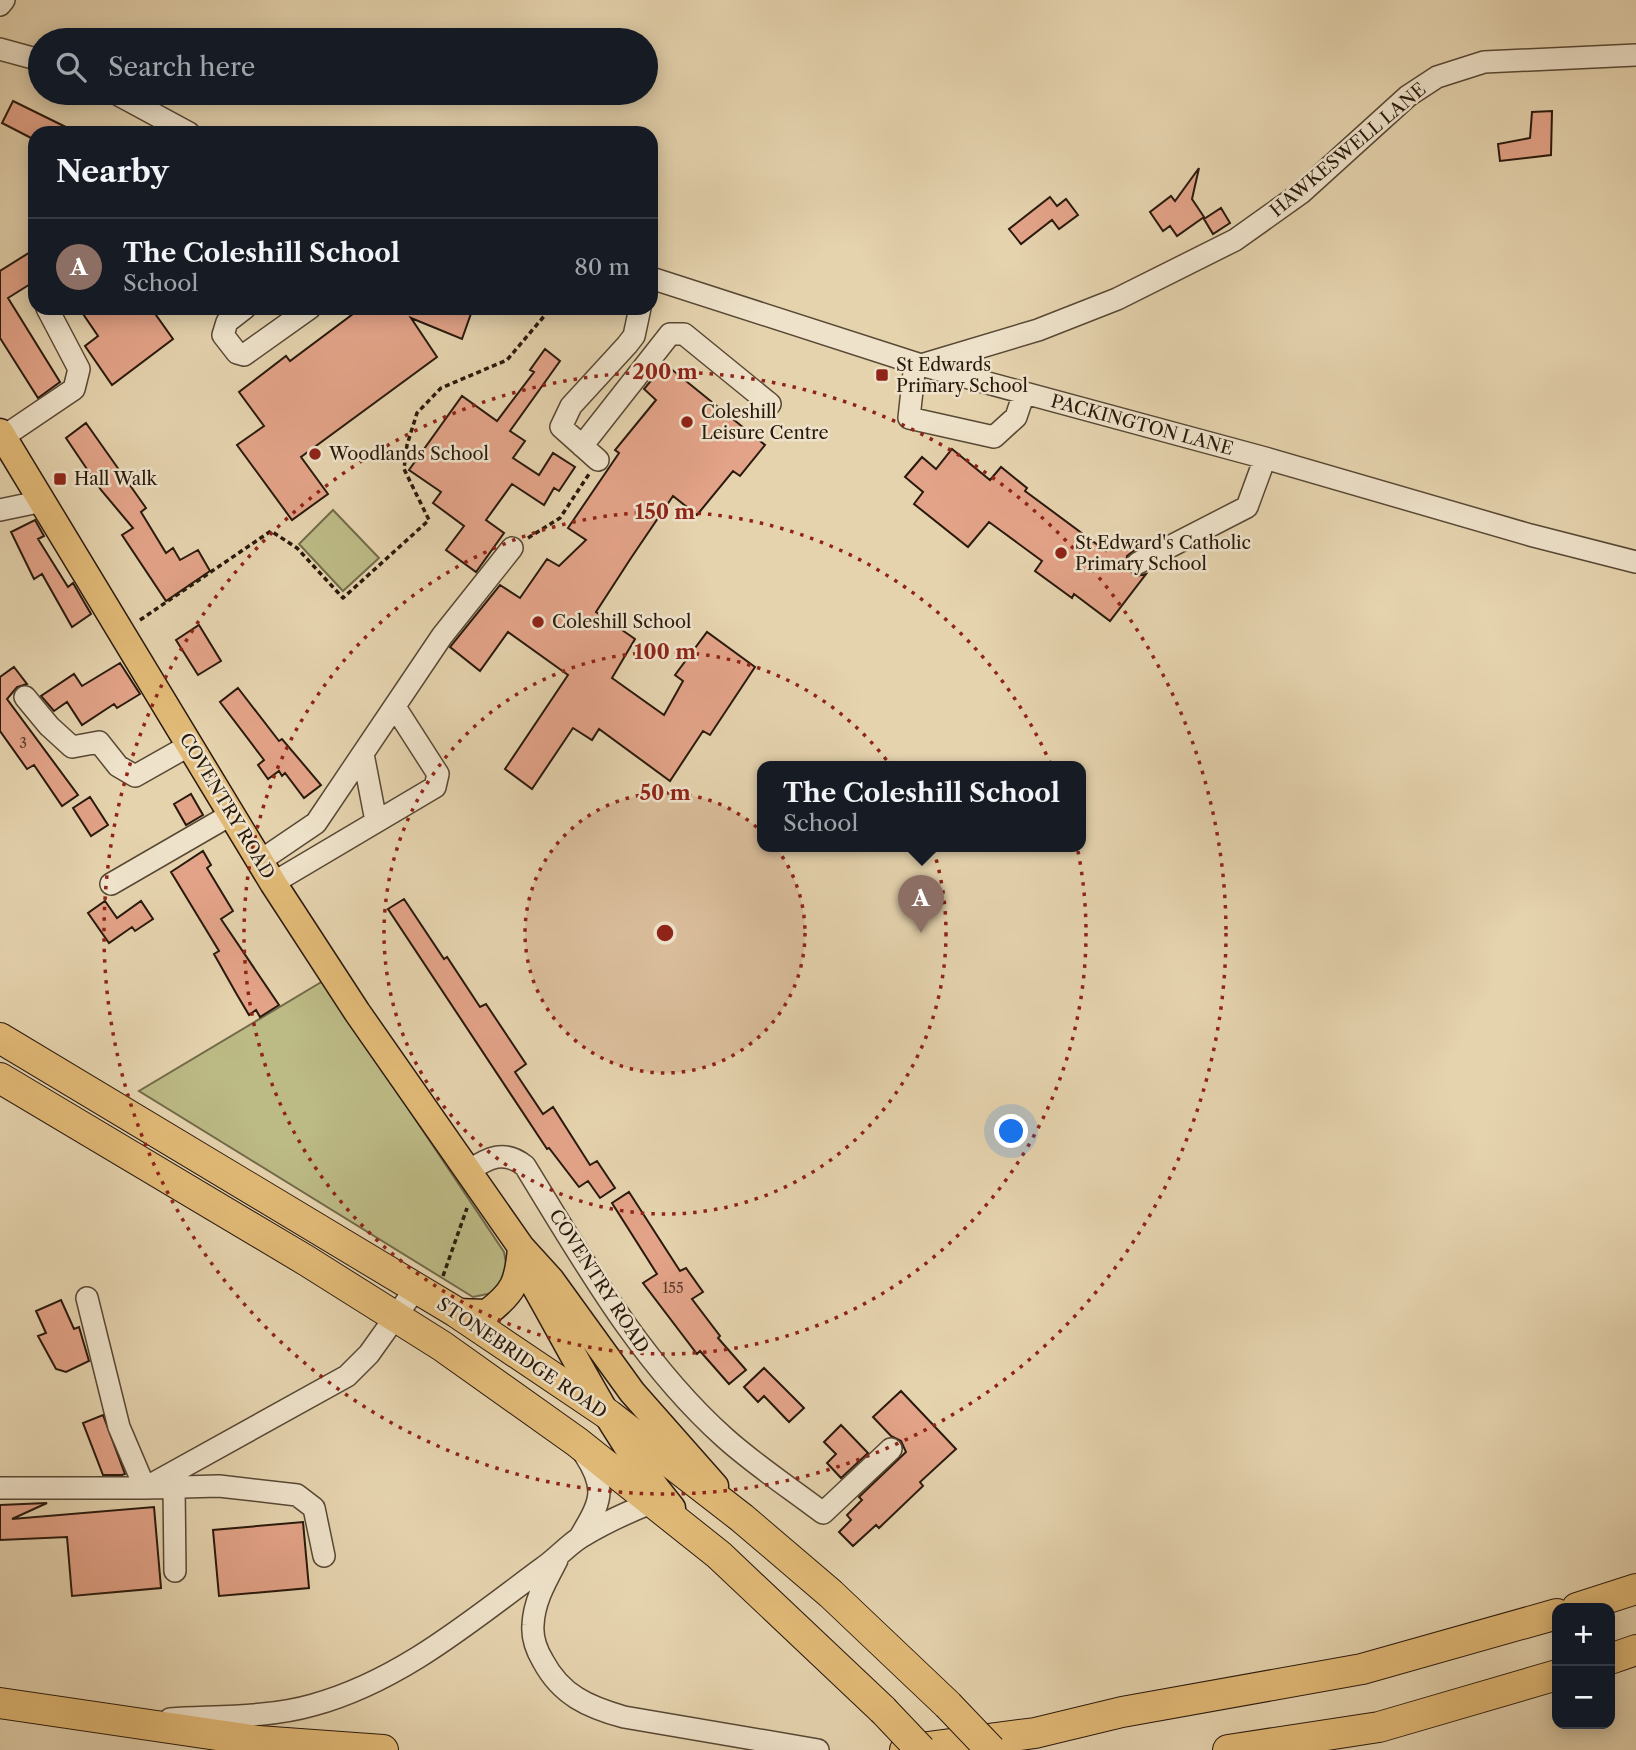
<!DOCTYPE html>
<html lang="en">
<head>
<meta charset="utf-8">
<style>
  body { margin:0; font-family:"Libre Caslon Text",serif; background:#20242c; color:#f1f3f6 }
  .controls { position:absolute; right:21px; bottom:21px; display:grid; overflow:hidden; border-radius:14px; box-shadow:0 4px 18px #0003 }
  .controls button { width:63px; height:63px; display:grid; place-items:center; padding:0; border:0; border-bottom:2px solid #363941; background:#171b24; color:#f1f3f6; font:35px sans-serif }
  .you { position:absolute; left:1012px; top:1132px; width:24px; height:24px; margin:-18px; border:5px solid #fff; border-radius:50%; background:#1a73e8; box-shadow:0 0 0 10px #1a73e833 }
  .badge { display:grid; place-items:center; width:46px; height:46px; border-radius:50%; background:#0f766e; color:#fff; font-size:23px; font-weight:700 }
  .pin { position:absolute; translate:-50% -58px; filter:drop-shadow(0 2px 4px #0008) }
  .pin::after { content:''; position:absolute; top:37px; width:24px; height:21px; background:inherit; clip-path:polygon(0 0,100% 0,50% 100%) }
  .popup { position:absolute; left:757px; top:761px; width:329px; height:91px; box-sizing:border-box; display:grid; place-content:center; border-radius:14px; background:#171b24; filter:drop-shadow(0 2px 5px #0005); font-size:23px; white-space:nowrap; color:#9ea1a6 }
  .popup b { font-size:26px; color:#f1f3f6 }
  .popup::after { content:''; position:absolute; left:50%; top:100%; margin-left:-14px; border:14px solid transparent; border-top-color:#171b24 }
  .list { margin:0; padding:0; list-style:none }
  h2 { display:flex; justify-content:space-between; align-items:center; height:91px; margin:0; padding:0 28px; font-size:30px }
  h2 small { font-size:23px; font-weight:400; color:#9ea1a6 }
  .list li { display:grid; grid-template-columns:46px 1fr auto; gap:21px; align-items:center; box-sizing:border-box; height:98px; padding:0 28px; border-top:2px solid #363941 }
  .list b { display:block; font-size:26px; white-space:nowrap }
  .list p { margin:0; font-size:23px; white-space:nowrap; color:#9ea1a6 }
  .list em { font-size:23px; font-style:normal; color:#9ea1a6 }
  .icon { flex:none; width:38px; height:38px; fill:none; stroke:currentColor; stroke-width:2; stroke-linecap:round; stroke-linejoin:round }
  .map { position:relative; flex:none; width:1636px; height:1750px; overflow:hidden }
  .search { position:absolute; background:#171b24; box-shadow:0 4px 18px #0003; left:28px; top:28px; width:630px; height:77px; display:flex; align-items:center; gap:18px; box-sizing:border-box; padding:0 24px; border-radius:38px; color:#9ea1a6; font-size:26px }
  .panel { position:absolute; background:#171b24; box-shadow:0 4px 18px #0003; left:28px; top:126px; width:630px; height:189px; border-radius:21px }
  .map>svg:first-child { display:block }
  .green { fill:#bcba85; stroke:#726a48; stroke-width:2 }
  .building { fill:#e3a388; stroke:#29190c; stroke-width:2 }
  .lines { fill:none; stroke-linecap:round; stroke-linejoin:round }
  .minor-casing { stroke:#584834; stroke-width:24 }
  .major-casing { stroke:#29190c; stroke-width:29 }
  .highway-casing { stroke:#29190c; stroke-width:32 }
  .path { stroke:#29190c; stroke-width:3.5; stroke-dasharray:5 3.5; stroke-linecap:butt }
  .minor { stroke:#eee2ca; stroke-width:21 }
  .major { stroke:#e2ba77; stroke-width:26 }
  .highway { stroke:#e2ba77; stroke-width:30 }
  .highway-bridge-casing { stroke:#29190c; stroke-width:32; stroke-linecap:butt }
  .highway-bridge { stroke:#e2ba77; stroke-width:30 }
  .ring { fill:none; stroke:#8f2418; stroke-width:3.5; stroke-dasharray:3.5 7 }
  .poi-dot { fill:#8f2418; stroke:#eee2ca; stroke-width:2.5 }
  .labels { text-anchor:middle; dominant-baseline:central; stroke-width:5; stroke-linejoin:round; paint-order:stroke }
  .number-label { font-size:14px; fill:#583c2b }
  .street-label { font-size:18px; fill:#29190c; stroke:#eee2ca }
  .poi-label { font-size:18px; fill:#29190c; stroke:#eee2ca; text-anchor:start }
  .centre { fill:#8f2418; stroke:#eee2ca; stroke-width:3.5 }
  .ring-label { font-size:21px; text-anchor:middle; font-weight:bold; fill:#8f2418; stroke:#eee2ca; stroke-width:5; stroke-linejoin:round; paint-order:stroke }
</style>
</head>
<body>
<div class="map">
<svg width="1636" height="1750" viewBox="0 0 1636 1750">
  <rect width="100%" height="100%" fill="#e5d3ae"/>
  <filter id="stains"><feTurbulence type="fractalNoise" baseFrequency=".00286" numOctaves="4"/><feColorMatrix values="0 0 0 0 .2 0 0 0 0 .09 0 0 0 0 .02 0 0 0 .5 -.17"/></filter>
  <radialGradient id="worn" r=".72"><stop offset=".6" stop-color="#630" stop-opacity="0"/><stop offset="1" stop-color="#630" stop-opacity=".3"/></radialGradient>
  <path class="green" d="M333 510 379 558 343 591 299 544Z
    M323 981 504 1252 508 1274 497 1292 473 1297 139 1091Z"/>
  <path class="building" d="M13 101 78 133H35V140L2 123Z
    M1552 111 1551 155 1500 161 1498 144 1530 138 1532 112Z
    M1199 168 1192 199 1204 217 1177 236 1170 226 1163 231 1150 212 1171 196 1175 201Z
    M1050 197 1057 206 1066 199 1078 215 1059 229 1052 220 1021 244 1009 229Z
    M1221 208 1230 223 1213 234 1204 219Z
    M35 249V281L8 298 60 382 38 398 0 338V271Z
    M79 308H151L173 339 112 385 85 346 98 336Z
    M361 308H473L462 339 411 318 437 357 301 457 328 494 292 520 237 445 264 426 239 392 286 356 290 361Z
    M545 349 560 361 510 431 525 441 513 458 539 475 553 453 575 467 559 491 554 488 544 505 512 484 486 520 504 533 476 572 446 550 464 526 433 503 441 492 409 470 462 396 497 421 534 372 530 370Z
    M665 364 765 445 740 476 733 471 697 515 673 496 631 558 596 612 635 639 612 678 664 715 683 681 675 675 707 632 755 667 710 735 703 731 670 781 599 729 592 740 573 728 532 789 505 769 568 675 508 632 480 671 450 647 500 585 520 598 547 559 559 566 586 540 568 528 619 453 615 450 656 400 644 389Z
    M86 423 146 508 141 512 166 553 173 548 180 560 198 550 210 571 166 601 122 535 133 528 101 490 66 438Z
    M952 449 990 480 1001 467 1027 488 1025 491 1106 551 1117 536 1136 549 1127 556 1126 568 1137 576 1146 574 1110 621 1074 594 1072 598 1035 571 1042 561 989 522 968 547 914 504 923 492 905 477 922 457 936 469Z
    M35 520 44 536 38 539 68 587 73 583 91 614 72 627 42 574 34 579 11 532Z
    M199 625 221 661 198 675 176 640Z
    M120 663 140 694 117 708 114 704 82 725 67 702 54 711 41 696 74 674 82 686Z
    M14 667 27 684 17 687 7 699 78 795 62 806 34 765 27 769 0 731V677Z
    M238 688 279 741 282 739 321 785 304 798 285 773 282 776 279 771 268 779 258 765 264 760 220 702Z
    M191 794 203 815 186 825 174 804Z
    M90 797 108 825 91 836 73 808Z
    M203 851 211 865 207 868 233 911 221 919 279 1005 260 1017 256 1010 249 1015 236 993 214 954 219 951 171 872Z
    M404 899 444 959 447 957 480 1007 486 1004 526 1064 515 1072 543 1114 553 1107 590 1165 597 1161 615 1188 600 1198 588 1181 579 1187 549 1148 547 1149 388 909Z
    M105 901 117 918 141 901 153 919 135 931 132 927 109 943 88 913Z
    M629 1192 680 1271 686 1268 703 1292 692 1299 720 1336 718 1338 746 1370 729 1384 700 1351 697 1354 643 1283 657 1274 612 1203Z
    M61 1300 74 1329 79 1327 89 1361 66 1372 56 1369 38 1336 46 1333 36 1311Z
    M764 1368 804 1408 789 1422 764 1396 758 1402 744 1387Z
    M901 1391 956 1449 920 1482 923 1486 879 1528 876 1525 853 1546 839 1532 851 1520 847 1515 862 1500 859 1497 906 1452 901 1441 891 1436 873 1417Z
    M103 1415 125 1474 122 1475H103L83 1423Z
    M841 1425 868 1453 841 1478 827 1463 836 1454 824 1442Z
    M47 1503 12 1519 154 1507 161 1588 72 1596 67 1537 0 1540V1505Z
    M303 1522 309 1588 219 1596 213 1530Z"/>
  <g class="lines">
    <g class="minor-casing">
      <path id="minor" d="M0 5 4 0
        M0 49 40 60
        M115 93 189 133
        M651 278 921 365 1265 458 1530 535 1636 562
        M245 308 227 322 223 335 237 353 244 355 310 308
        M915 363 909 418 994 437 1016 417 1024 393
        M921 365 1038 330 1117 299 1235 240 1301 193 1408 96 1437 77 1484 62 1636 55
        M3 437 74 389 79 369 47 308
        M582 446 670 334H684L770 404
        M598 460 561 427 571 406 627 345 634 336 640 308
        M0 510 43 501
        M1138 563 1247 507 1265 458
        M25 697 49 726 72 747 99 742 118 766 135 776 190 745
        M363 754 376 821
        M260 861 316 823 442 636 512 548
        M273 883 435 787 438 774 395 707
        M111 884 232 814
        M468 1171C488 1158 504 1149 525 1166 584 1262 640 1362 725 1438 755 1465 790 1488 823 1513L891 1449
        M87 1298 119 1427 145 1488 219 1486 297 1495 314 1508 324 1556
        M174 1487 175 1571
        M0 1488H145L347 1376 369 1354 416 1288
        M580 1537C600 1503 608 1490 585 1455
        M557 1560C546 1581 534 1601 533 1625 532 1637 537 1651 543 1661 561 1695 588 1707 624 1717L818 1750
        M170 1719C216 1716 268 1718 313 1705 401 1681 472 1620 544 1567 557 1558 568 1545 581 1537 604 1523 628 1512 653 1502"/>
    </g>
    <g class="major-casing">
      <path id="major" d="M0 432 273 883 357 1012 521 1247 551 1280 632 1392 715 1486
        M529 1268 536 1288C578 1362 617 1442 672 1508
        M456 1312 487 1313C514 1292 518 1283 521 1248"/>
    </g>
    <g class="highway-casing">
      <path id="highway" d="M0 1038 456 1312 609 1415 742 1518 831 1594 948 1705
        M0 1078 307 1261 442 1346 577 1442 719 1555 883 1710
        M1577 1608 1636 1589
        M1610 1659 1636 1650
        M0 1703 258 1741 383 1750
        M905 1750 1035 1733 1122 1712 1362 1669 1557 1614
        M1228 1750 1379 1727 1557 1675"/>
    </g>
    <path class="path" d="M528 538 560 518 589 474
      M140 620 271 531 297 548 343 598 429 520 404 469 407 445 417 413 441 388 507 360 551 308
      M443 1276 467 1208"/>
    <use href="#minor" class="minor"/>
    <use href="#major" class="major"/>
    <use href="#highway" class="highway"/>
    <g class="highway-bridge-casing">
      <path id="highway-bridge" d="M948 1705 991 1750
        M883 1710 921 1750"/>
    </g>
    <use href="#highway-bridge" class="highway-bridge"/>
  </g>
  <circle cx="665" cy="933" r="140" fill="#8f2418" fill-opacity=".12"/>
  <g class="ring">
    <circle cx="665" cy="933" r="140"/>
    <circle cx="665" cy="933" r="281"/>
    <circle cx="665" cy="933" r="421"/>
    <circle cx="665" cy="933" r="561"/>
  </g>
  <g class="poi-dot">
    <rect x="875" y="368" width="14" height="14" rx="3.5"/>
    <circle cx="687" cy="422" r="7"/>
    <circle cx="315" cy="454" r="7"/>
    <rect x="53" y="472" width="14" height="14" rx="3.5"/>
    <circle cx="1061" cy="553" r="7"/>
    <circle cx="538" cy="622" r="7"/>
  </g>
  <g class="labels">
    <g class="number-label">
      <text x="23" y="743">3</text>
      <text x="673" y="1288">155</text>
    </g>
    <g class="street-label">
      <text transform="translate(1348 150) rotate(-40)">HAWKESWELL LANE</text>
      <text transform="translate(1142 425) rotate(15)">PACKINGTON LANE</text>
      <text transform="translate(227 806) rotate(59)">COVENTRY ROAD</text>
      <text transform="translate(599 1281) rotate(57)">COVENTRY ROAD</text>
      <text transform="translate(522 1358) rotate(34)">STONEBRIDGE ROAD</text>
    </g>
    <g class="poi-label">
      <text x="896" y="365">St Edwards<tspan x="896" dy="21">Primary School</tspan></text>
      <text x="701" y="412">Coleshill<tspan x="701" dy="21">Leisure Centre</tspan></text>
      <text x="329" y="454">Woodlands School</text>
      <text x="74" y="479">Hall Walk</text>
      <text x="1075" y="543">St Edward's Catholic<tspan x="1075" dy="21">Primary School</tspan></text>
      <text x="552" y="622">Coleshill School</text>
    </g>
  </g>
  <circle cx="665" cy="933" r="10" class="centre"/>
  <g class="ring-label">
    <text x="665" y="379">200 m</text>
    <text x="665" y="519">150 m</text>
    <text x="665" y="659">100 m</text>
    <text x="665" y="800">50 m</text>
  </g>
  <rect width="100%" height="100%" filter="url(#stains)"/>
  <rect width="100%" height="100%" fill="url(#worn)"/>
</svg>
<div class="controls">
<button>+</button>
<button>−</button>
</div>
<div class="you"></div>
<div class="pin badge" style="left:921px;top:933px;background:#8d6e63">A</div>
<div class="popup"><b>The Coleshill School</b>School</div>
<div class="search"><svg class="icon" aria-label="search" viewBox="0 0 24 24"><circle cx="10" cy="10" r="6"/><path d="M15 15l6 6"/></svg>Search here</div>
<section class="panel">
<h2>Nearby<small></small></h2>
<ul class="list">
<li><span class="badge" style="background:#8d6e63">A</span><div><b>The Coleshill School</b><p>School</p></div><em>80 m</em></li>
</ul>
</section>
</div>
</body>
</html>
